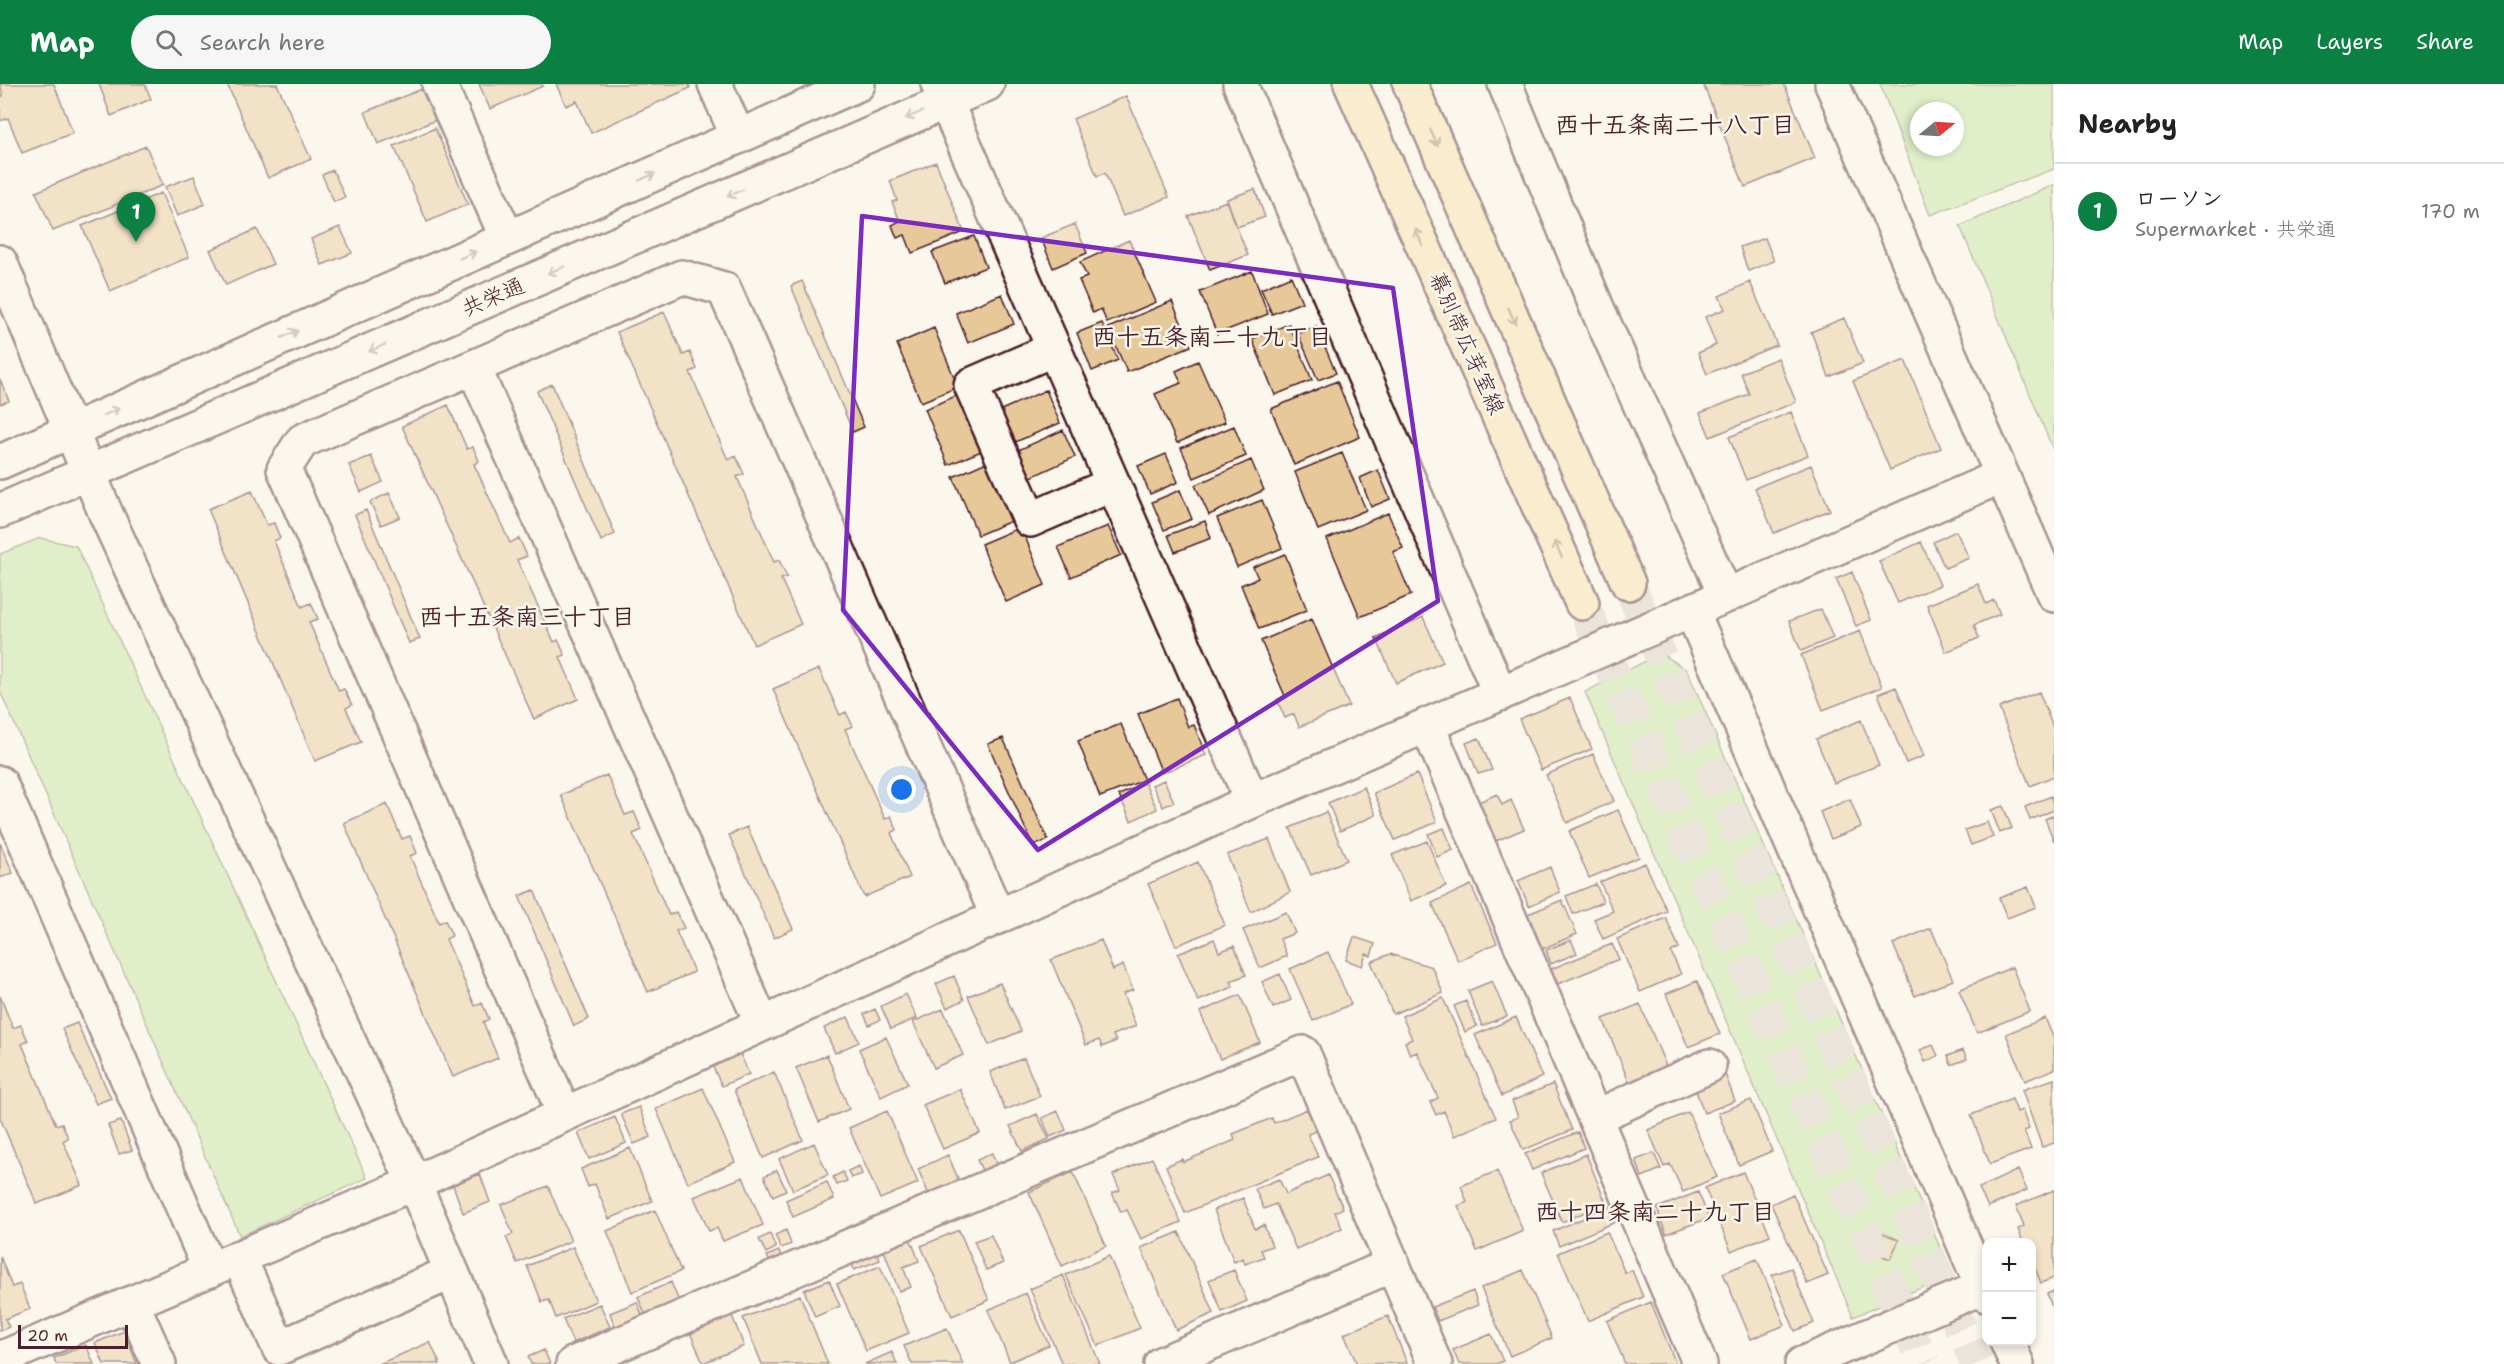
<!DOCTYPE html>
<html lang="en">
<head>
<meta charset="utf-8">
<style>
  body { margin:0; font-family:"Shantell Sans","Klee One",sans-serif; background:#f6f6f6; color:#222 }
  .controls { position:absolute; right:18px; bottom:18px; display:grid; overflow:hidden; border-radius:12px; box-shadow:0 3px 9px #0003 }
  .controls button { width:54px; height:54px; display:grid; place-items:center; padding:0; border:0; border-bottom:2px solid #e0e0e0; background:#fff; color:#222; font:30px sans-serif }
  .compass { position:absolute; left:1910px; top:18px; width:54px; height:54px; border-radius:50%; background:#fff; box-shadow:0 3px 9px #0003; rotate:72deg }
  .scale { position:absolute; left:18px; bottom:15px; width:110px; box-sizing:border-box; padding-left:6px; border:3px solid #4a1f2b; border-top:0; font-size:16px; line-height:21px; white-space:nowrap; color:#4a1f2b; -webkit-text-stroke:4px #fbf7ec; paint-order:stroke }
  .you { position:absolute; left:902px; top:706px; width:21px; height:21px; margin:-15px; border:4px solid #fff; border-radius:50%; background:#1a73e8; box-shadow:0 0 0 9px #1a73e833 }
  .badge { display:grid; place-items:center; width:39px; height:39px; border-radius:50%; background:#0b8043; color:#fff; font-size:20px; font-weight:700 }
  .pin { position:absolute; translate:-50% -50px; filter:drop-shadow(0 2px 3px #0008) }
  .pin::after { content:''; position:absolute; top:32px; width:21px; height:18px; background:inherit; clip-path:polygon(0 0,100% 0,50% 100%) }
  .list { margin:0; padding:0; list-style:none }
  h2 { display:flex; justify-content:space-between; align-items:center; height:78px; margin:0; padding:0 24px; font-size:26px }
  h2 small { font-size:20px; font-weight:400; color:#767676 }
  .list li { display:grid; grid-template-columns:39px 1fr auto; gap:18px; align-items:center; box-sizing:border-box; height:96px; padding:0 24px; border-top:2px solid #e0e0e0 }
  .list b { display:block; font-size:22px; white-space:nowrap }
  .list p { margin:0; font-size:20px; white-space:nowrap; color:#767676 }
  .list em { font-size:20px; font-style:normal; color:#767676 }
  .icon { flex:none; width:33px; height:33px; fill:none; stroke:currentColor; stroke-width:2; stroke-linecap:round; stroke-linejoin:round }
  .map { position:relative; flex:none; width:2054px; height:1280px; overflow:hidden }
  header { display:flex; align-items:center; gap:36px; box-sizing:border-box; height:84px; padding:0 30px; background:#0b8043; color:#fff }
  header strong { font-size:28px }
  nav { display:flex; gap:33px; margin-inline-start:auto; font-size:21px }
  .search { width:420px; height:54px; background:#f6f6f6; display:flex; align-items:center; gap:15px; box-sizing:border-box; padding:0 21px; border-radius:33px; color:#767676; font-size:22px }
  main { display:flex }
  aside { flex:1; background:#fff }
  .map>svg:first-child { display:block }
  .green { fill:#bfe39d; stroke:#848164; stroke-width:1.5; fill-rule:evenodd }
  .building { fill:#e7c899; stroke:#4a1f2b; stroke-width:1.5 }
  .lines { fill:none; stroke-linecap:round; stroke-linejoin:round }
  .major-tunnel { stroke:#d8ccc5; stroke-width:33; stroke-dasharray:33 16; stroke-linecap:butt }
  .minor-casing { stroke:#4a1f2b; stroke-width:38 }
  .major-casing { stroke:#4a1f2b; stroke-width:38 }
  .minor { stroke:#fbf7ec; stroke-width:33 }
  .major { stroke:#f9deab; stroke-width:33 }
  .oneway { stroke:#ab9695 }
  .oneway2 { stroke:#a27e6b }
  .marked { fill:none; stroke:#7b2cbf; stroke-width:4.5; stroke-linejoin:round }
  .labels { text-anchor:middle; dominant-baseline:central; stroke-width:5; stroke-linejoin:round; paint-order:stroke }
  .street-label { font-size:22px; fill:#4a1f2b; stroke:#fbf7ec }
  .neighbourhood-label { font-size:24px; font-weight:bold; fill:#4a1f2b; stroke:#fbf7ec }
</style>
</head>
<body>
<header>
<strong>Map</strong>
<div class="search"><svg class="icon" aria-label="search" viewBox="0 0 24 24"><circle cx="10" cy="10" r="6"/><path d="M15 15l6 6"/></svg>Search here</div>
<nav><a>Map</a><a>Layers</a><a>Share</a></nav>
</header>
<main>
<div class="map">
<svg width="2054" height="1280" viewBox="0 0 2054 1280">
  <rect width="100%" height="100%" fill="#fbf7ec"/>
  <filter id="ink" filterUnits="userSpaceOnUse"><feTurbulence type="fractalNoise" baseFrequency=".0167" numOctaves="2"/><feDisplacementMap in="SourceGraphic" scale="12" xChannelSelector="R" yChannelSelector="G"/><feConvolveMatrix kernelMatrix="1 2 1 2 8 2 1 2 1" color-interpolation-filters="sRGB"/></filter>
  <g filter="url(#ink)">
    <path class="green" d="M1880 0H2054V85L1930 131ZM1919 27H1955V63H1919Z
      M2054 101V368L1960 142Z
      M40 454 76 462 367 1094 240 1152 0 607V470Z
      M1661 569 1687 586 1945 1175 1935 1198 1853 1233 1585 608Z"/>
    <path class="building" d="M0 0H54L73 49 22 69 8 34 0 37V13L3 12Z
      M99 0H145L151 15 111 32Z
      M227 0H277L311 75 268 94Z
      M479 0H542L543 2 490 25Z
      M556 0H689L690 4 591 49 577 17 566 22Z
      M1703 0H1784L1815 74 1745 103Z
      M422 5 436 36 378 60 365 28Z
      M1126 12 1169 113 1123 132 1105 89 1097 92 1073 35Z
      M435 44 468 120 427 138 394 62Z
      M146 62 163 101 53 147 36 108Z
      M936 78 964 148 912 169 905 151 897 154 892 141 900 137 892 118 897 116 890 97Z
      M333 86 345 113 334 118 322 91Z
      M194 92 205 120 177 132 165 103Z
      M1255 105 1265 133 1237 143 1227 115Z
      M161 109 189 173 110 207 82 142Z
      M1226 117 1248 171 1210 186 1188 132Z
      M1075 140 1087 169 1053 184 1041 154Z
      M340 143 352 169 322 181 311 155Z
      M257 145 273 180 226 201 210 166Z
      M974 152 986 183 945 199 932 168Z
      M1765 154 1774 177 1748 187 1740 163Z
      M1129 156 1156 218 1107 239 1101 225 1093 229 1079 196 1087 193 1080 178Z
      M1252 187 1268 230 1217 250 1200 208Z
      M1291 192 1302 218 1272 230 1261 205Z
      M802 197 864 343 853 348 791 202Z
      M1750 198 1777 261 1707 290 1698 269 1716 261 1705 233 1725 225 1719 212Z
      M1002 210 1014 240 968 259 956 229Z
      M1172 217 1191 262 1127 288 1108 244Z
      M664 228 683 271 690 268 697 285 690 288 728 376 736 372 744 390 737 393 774 478 779 476 787 493 781 495 801 540 754 561 617 248Z
      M1844 234 1863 279 1829 293 1811 248Z
      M1102 239 1118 276 1092 287 1077 249Z
      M1289 240 1312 296 1275 311 1252 255Z
      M1316 242 1336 289 1318 296 1298 250Z
      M934 244 958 303 921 318 897 260Z
      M1778 274 1796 318 1710 353 1700 329 1749 310 1741 289Z
      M1905 276 1941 364 1890 386 1853 297Z
      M1198 277 1225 338 1177 359 1155 310 1181 299 1176 287Z
      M0 295 9 317 0 320Z
      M1337 297 1360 353 1294 381 1271 325Z
      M552 300 615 450 601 457 537 307Z
      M1046 306 1060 339 1013 359 999 327Z
      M963 309 986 365 948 381 925 325Z
      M448 321 467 365 473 363 479 377 474 380 510 459 519 454 527 472 517 476 554 558 558 556 565 571 560 573 578 615 534 635 402 342Z
      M1791 328 1808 371 1746 396 1729 353Z
      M1234 342 1246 372 1194 394 1181 364Z
      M1063 346 1075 373 1029 394 1016 367Z
      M1342 369 1366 426 1318 446 1295 388Z
      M1166 370 1178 398 1150 410 1138 382Z
      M371 372 383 398 361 408 349 381Z
      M991 376 1016 435 978 451 953 393Z
      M1251 376 1264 406 1209 431 1195 401Z
      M1811 381 1830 426 1774 449 1755 404Z
      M1378 386 1390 415 1371 423 1360 394Z
      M1180 406 1192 435 1164 446 1152 418Z
      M252 407 267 441 274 439 280 454 274 457 302 523 311 519 318 535 309 538 339 607 344 605 352 621 346 624 361 658 315 677 208 425Z
      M389 409 400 433 381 441 370 418Z
      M1262 416 1282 464 1237 483 1217 434Z
      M366 426 420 555 409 559 355 431Z
      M1388 429 1403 464 1393 468 1411 511 1360 533 1327 455Z
      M1205 437 1211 454 1175 468 1168 451Z
      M1108 442 1121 471 1071 493 1058 463Z
      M1021 443 1045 501 1006 518 981 460Z
      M1956 447 1969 474 1945 484 1933 458Z
      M1921 458 1940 501 1898 519 1879 477Z
      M1285 470 1307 526 1259 545 1241 501 1258 494 1253 483Z
      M1852 488 1871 536 1856 542 1836 495Z
      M1978 500 1986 520 1994 516 2000 530 1974 541 1979 554 1946 568 1927 521Z
      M1821 525 1833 554 1801 567 1789 537Z
      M1423 533 1443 578 1396 599 1376 554Z
      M1312 535 1349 622 1299 643 1294 630 1285 634 1277 616 1285 612 1261 557Z
      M1860 547 1882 603 1823 626 1801 571Z
      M819 585 840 631 846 628 853 642 845 645 885 735 891 732 897 746 891 749 910 793 864 813 773 605Z
      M1896 603 1924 672 1906 679 1878 610Z
      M2039 608 2054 646V692L2030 702 1999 624Z
      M1177 614 1188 643 1194 641 1206 671 1162 689 1138 630Z
      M1570 614 1592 665 1541 686 1519 635Z
      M1861 636 1879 681 1834 699 1816 655Z
      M1121 640 1144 696 1100 713 1078 657Z
      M1003 654 1048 756 1033 762 988 660Z
      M1479 654 1492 686 1478 690 1466 659Z
      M1593 670 1614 717 1567 739 1546 691Z
      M1417 690 1437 738 1395 756 1374 709Z
      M607 691 625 731 634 728 642 746 633 750 669 831 676 828 684 844 676 847 694 888 648 908 561 711Z
      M1164 696 1174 718 1163 723 1152 701Z
      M1145 699 1157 725 1131 737 1119 711Z
      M1364 703 1376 731 1340 747 1328 719Z
      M1497 710 1502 721 1511 716 1524 745 1496 757 1479 718Z
      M2051 712 2054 726 2030 736 2025 723Z
      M1850 715 1861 743 1831 755 1820 728Z
      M387 720 402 755 410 752 417 769 410 772 439 839 445 836 452 852 446 855 475 922 482 919 489 935 483 938 498 974 453 993 344 739Z
      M2003 722 2012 744 2000 749 1991 726Z
      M1618 726 1639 773 1589 794 1569 747Z
      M1326 728 1347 776 1311 791 1290 744Z
      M2054 731V757L2045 735Z
      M1987 738 1993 753 1971 761 1965 746Z
      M747 743 793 845 774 854 729 751Z
      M1444 744 1453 766 1437 773 1428 750Z
      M1269 755 1290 808 1251 828 1227 771Z
      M1427 757 1446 802 1411 817 1392 771Z
      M0 759 13 789 0 794Z
      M1198 778 1225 841 1176 862 1148 800Z
      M1645 779 1667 827 1603 855 1594 835 1613 827 1600 798Z
      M1550 783 1560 808 1529 822 1518 797Z
      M1596 800 1603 818 1573 830 1566 812Z
      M1471 801 1497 859 1458 877 1432 819Z
      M2028 803 2036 823 2007 834 1999 814Z
      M534 806 589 935 574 942 519 812Z
      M1562 816 1577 850 1542 865 1528 830Z
      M1286 828 1295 849 1280 855 1287 872 1260 884 1243 846Z
      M1666 834 1679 864 1671 868 1681 890 1640 908 1617 855Z
      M1931 844 1953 896 1915 912 1893 860Z
      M1354 853 1375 860 1371 872 1366 870 1362 882 1346 876Z
      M1214 855 1219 868 1234 862 1246 891 1231 897 1233 903 1198 917 1178 870Z
      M1101 856 1113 886 1123 881 1133 906 1123 910 1136 942 1113 951 1116 957 1102 963 1099 956 1086 961 1051 876Z
      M1571 856 1577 869 1551 880 1546 866Z
      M1612 860 1619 875 1558 900 1551 885Z
      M1328 868 1351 920 1313 937 1290 885Z
      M1390 870 1432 883 1443 909 1393 930 1371 878Z
      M2012 883 2030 927 1977 949 1959 906Z
      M1280 890 1291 916 1273 924 1262 898Z
      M954 892 964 916 947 924 936 900Z
      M1492 897 1507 932 1482 942 1468 907Z
      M1697 897 1720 950 1688 963 1666 910Z
      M1000 899 1021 947 989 961 968 912Z
      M906 910 917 934 891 945 881 922Z
      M1240 911 1260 958 1220 975 1200 928Z
      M0 912 13 944 21 941 28 957 22 960 56 1041 62 1039 68 1054 63 1057 82 1101 37 1120 0 1034Z
      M1443 914 1496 1034 1454 1052 1444 1027 1436 1031 1430 1018 1438 1014 1417 968 1410 971 1405 958 1412 955 1402 932Z
      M1466 917 1477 942 1465 948 1454 922Z
      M1640 920 1666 982 1629 998 1603 935Z
      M875 925 880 936 869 941 864 930Z
      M943 925 963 971 934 984 913 938Z
      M848 933 859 958 835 969 824 944Z
      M1516 933 1542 993 1502 1012 1475 951Z
      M2045 934 2054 955V985L2025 997 2006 950Z
      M77 939 111 1014 96 1020 62 945Z
      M886 953 908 1000 881 1013 859 965Z
      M1933 961 1938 972 1925 978 1920 966Z
      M738 965 749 990 722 1002 710 977Z
      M1963 966 1967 975 1951 981 1948 972Z
      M827 971 849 1025 819 1038 796 984Z
      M1024 974 1040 1012 1005 1026 990 988Z
      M774 988 803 1056 763 1074 734 1006Z
      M1725 990 1735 1017 1704 1029 1694 1001Z
      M2054 995V1059L2042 1063 2022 1006Z
      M1553 1000 1572 1046 1523 1066 1510 1036 1518 1033 1512 1017Z
      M703 1004 735 1078 688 1099 656 1025Z
      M960 1005 980 1049 943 1065 923 1021Z
      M2012 1015 2017 1028 2022 1026 2029 1045 2024 1047 2031 1065 1990 1080 1971 1031Z
      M1751 1016 1772 1067 1739 1081 1718 1029Z
      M639 1023 651 1053 634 1060 621 1030Z
      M1307 1025 1316 1047 1308 1050 1318 1073 1185 1129 1166 1082 1182 1075 1183 1078 1235 1056 1233 1050 1272 1034 1274 1039Z
      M887 1027 918 1099 880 1115 849 1044Z
      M1058 1027 1066 1046 1050 1053 1042 1034Z
      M1688 1028 1717 1093 1683 1108 1670 1080 1664 1083 1648 1046Z
      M1037 1030 1049 1055 1022 1067 1010 1042Z
      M615 1033 626 1059 589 1075 578 1049Z
      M121 1037 132 1066 119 1070 108 1041Z
      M1578 1048 1584 1064 1532 1086 1525 1070Z
      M814 1059 828 1091 793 1106 779 1075Z
      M630 1064 652 1117 609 1135 595 1100 588 1103 581 1085Z
      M992 1069 997 1082 983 1088 977 1076Z
      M1654 1069 1661 1085 1642 1093 1636 1076Z
      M1586 1070 1606 1119 1562 1138 1541 1089Z
      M948 1071 959 1097 929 1111 918 1085Z
      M1152 1074 1181 1138 1141 1155 1127 1126 1121 1128 1112 1109 1120 1106 1113 1091Z
      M859 1082 862 1090 851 1094 848 1087Z
      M777 1086 786 1106 773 1112 764 1092Z
      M2018 1086 2027 1106 1988 1123 1979 1104Z
      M1497 1087 1523 1147 1477 1167 1458 1122 1467 1118 1461 1102Z
      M843 1088 847 1097 837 1101 833 1093Z
      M1073 1088 1106 1162 1062 1182 1029 1108Z
      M1743 1088 1770 1151 1731 1167 1705 1104Z
      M480 1090 490 1118 463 1129 453 1101Z
      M1328 1091 1343 1124 1335 1128 1342 1144 1296 1165 1276 1120 1264 1125 1255 1105 1279 1095 1286 1110Z
      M743 1093 763 1141 723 1157 717 1144 709 1147 694 1113Z
      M827 1098 834 1115 793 1133 786 1116Z
      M548 1102 571 1157 517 1179 506 1153 513 1150 501 1121Z
      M2054 1106V1194L2041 1199 2032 1177V1158H2023L2018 1145 2024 1142 2016 1122Z
      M1698 1108 1709 1134 1666 1150 1657 1124Z
      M1793 1110 1828 1191 1807 1200 1771 1120Z
      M1243 1114 1255 1145 1264 1141 1272 1162 1261 1166 1264 1173 1245 1180 1243 1174 1234 1178 1214 1126Z
      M1612 1122 1618 1137 1559 1162 1553 1147Z
      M655 1126 681 1187 632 1208 607 1147Z
      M786 1146 791 1160 781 1164 775 1151Z
      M959 1146 989 1216 952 1232 921 1162Z
      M1179 1148 1214 1229 1176 1246 1141 1164Z
      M1607 1148 1625 1189 1632 1186 1643 1213 1588 1237 1558 1169Z
      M1881 1148 1899 1156 1890 1175 1873 1168Z
      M770 1150 776 1164 766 1169 759 1155Z
      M909 1151 919 1177 903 1183 911 1203 899 1207 882 1161Z
      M991 1151 1003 1179 986 1186 974 1157Z
      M573 1163 596 1217 556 1234 549 1216 542 1218 527 1182Z
      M876 1165 880 1176 854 1186 850 1175Z
      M779 1167 783 1177 772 1182 767 1172Z
      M0 1172 12 1203 20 1200 30 1225 5 1235 9 1243 0 1247Z
      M1109 1172 1140 1244 1098 1262 1066 1191Z
      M1757 1175 1785 1241 1751 1255 1723 1189Z
      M880 1182 909 1249 866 1267 837 1200Z
      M1791 1184 1814 1239 1795 1247 1772 1191Z
      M1234 1186 1247 1217 1222 1228 1209 1196Z
      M1523 1186 1552 1254 1510 1272 1481 1204Z
      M1063 1191 1100 1280H1062L1030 1205Z
      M829 1196 840 1222 815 1233 804 1206Z
      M671 1198 680 1220 647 1235 638 1213Z
      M1473 1207 1478 1221 1438 1237 1432 1223Z
      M2054 1207V1228L2047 1210Z
      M1026 1209 1049 1261 1010 1278 988 1226Z
      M800 1211 828 1280H762L743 1234Z
      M637 1218 642 1231 615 1243 610 1229Z
      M1651 1218 1676 1280H1625L1607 1237Z
      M600 1220 610 1243 573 1259 563 1235Z
      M731 1229 744 1262 703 1279 689 1246Z
      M1388 1232 1407 1279 1357 1280 1344 1250Z
      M947 1244 963 1280H912L904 1262Z
      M124 1247 137 1280H104L95 1259Z
      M1491 1250 1503 1277 1496 1280H1459L1453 1266Z
      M430 1258 440 1280H379Z
      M86 1261 94 1280H56L54 1274Z
      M544 1266 550 1280H531L528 1273Z
      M892 1268 897 1280H865Z"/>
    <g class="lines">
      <path class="major-tunnel" d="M1628 499 1977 1280
        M1582 519 1924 1280"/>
      <g class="minor-casing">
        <path id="minor" d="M439 0 507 154
          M715 0 738 53
          M938 0 1252 717
          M1240 0 1500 610
          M1505 0 1597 224 1726 512
          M1832 0 2054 511
          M0 178 106 430 414 1099 491 1280
          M1054 265 971 301 1030 436 1113 400
          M474 284 762 940
          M0 378 858 0
          M0 427 987 0
          M1692 527 1986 1211
          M1427 641 1700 1280
          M0 699 210 1186
          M564 1029 284 385 302 357 682 193 724 205 998 833
          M1595 1033 1709 982
          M239 1173 279 1264 452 1188
          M132 1219 159 1280
          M2007 1258 2017 1280
          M0 1275 414 1099 1252 717 2002 392
          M573 1280 1303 969 1435 1280
          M1161 1280 1392 1181
          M1802 1280 1983 1203"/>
      </g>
      <g class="major-casing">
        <path id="major" d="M1351 0 1582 519
          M1410 0 1628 499"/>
      </g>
      <use href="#minor" class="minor"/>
      <use href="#major" class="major"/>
    </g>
    <defs><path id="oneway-shaft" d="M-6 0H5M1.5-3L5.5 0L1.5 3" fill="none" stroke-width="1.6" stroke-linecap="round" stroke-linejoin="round" transform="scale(1.5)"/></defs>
    <g class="oneway">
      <use href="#oneway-shaft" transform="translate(914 31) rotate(157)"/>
      <use href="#oneway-shaft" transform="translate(647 93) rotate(-24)"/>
      <use href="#oneway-shaft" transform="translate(735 109) rotate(157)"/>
      <use href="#oneway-shaft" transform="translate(468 171) rotate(-24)"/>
      <use href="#oneway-shaft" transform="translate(556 186) rotate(157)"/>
      <use href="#oneway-shaft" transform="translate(290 250) rotate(-24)"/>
      <use href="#oneway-shaft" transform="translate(377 264) rotate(157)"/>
      <use href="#oneway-shaft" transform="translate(111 328) rotate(-25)"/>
    </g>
    <g class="oneway2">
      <use href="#oneway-shaft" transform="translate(1434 54) rotate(66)"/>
      <use href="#oneway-shaft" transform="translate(1419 153) rotate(-114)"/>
      <use href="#oneway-shaft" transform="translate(1512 232) rotate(66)"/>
      <use href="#oneway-shaft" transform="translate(1558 465) rotate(-114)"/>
    </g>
  </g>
  <path d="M0 0H2054V1280H0ZM862 132 1393 204 1438 517 1038 766 843 526Z" fill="#fbf7ec" fill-opacity=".55" fill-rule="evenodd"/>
  <path class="marked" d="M862 132 1393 204 1438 517 1038 766 843 526Z"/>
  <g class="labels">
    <g class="street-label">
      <text transform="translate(493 213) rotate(-23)">共栄通</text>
      <text transform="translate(1467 259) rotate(66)">幕別帯広芽室線</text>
    </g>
    <g class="neighbourhood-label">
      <text x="1675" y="41">西十五条南二十八丁目</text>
      <text x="1212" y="253">西十五条南二十九丁目</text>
      <text x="527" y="533">西十五条南三十丁目</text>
      <text x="1655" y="1128">西十四条南二十九丁目</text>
    </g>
  </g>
</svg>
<div class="controls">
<button>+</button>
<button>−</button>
</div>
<svg class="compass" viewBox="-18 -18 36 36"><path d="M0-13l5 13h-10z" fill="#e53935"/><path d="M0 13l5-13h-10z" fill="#767676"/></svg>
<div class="scale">20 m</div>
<div class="you"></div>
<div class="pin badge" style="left:136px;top:158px">1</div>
</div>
<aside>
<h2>Nearby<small></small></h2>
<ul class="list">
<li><span class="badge">1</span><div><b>ローソン</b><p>Supermarket · 共栄通</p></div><em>170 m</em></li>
</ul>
</aside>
</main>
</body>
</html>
